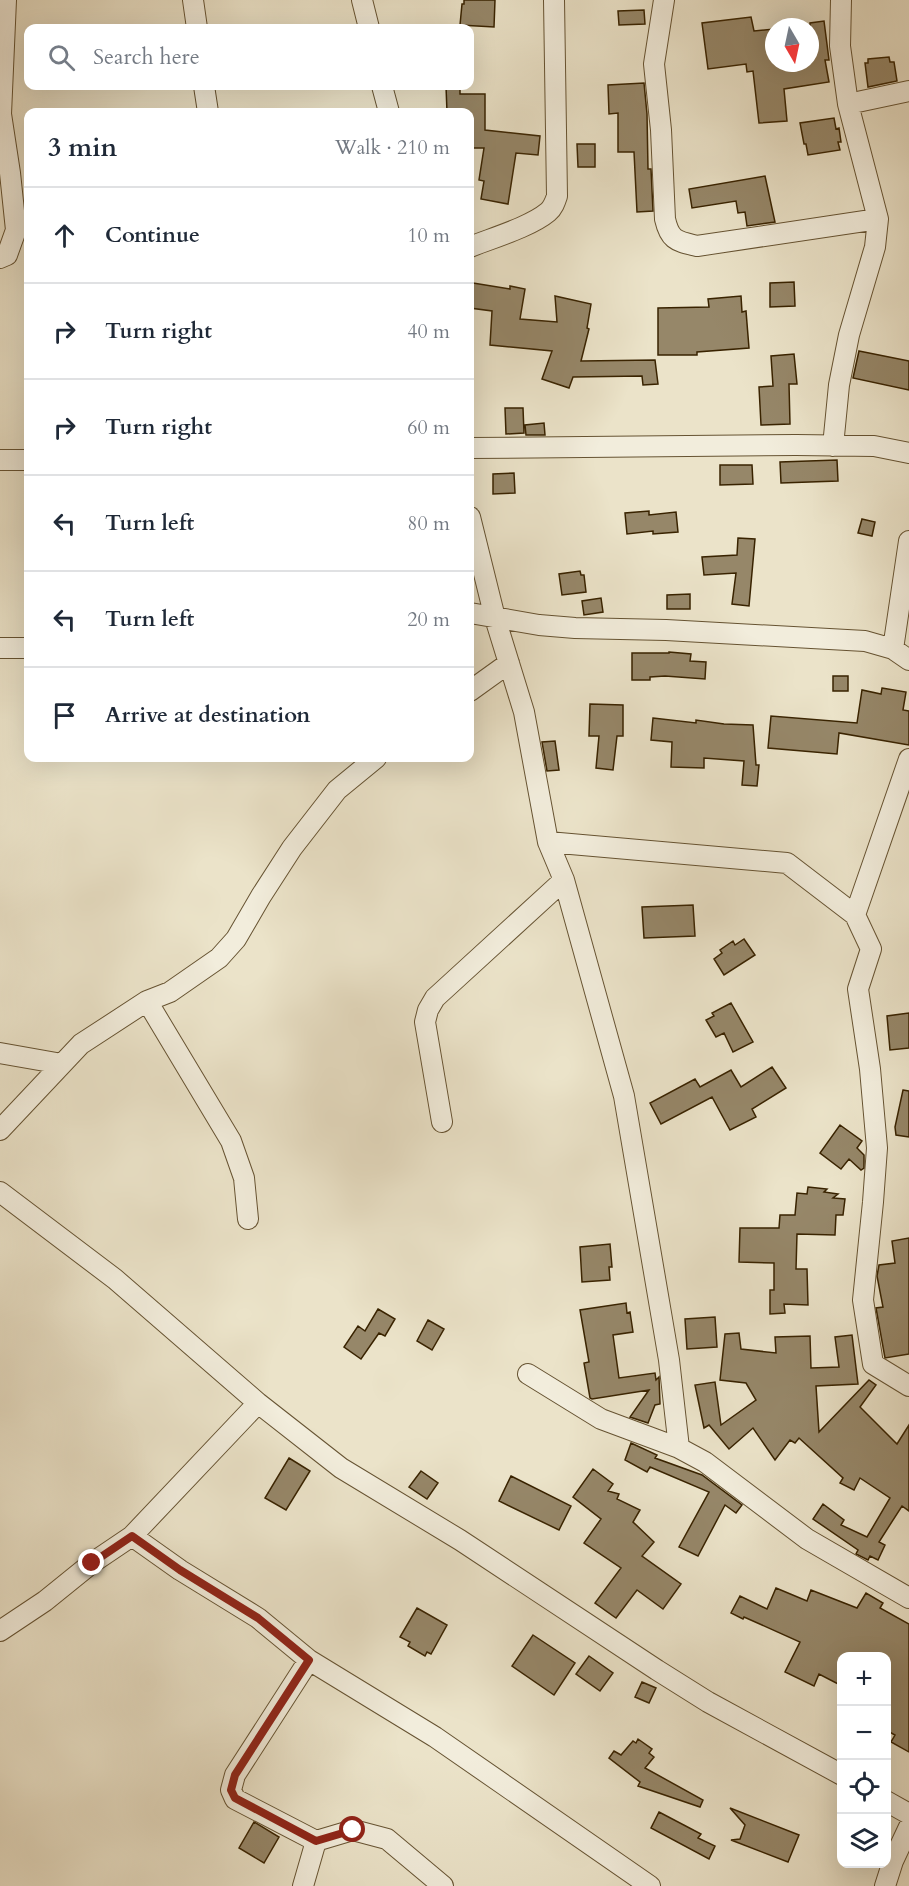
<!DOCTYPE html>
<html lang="en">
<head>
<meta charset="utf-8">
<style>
  body { margin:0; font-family:Cardo,serif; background:#f2f2f3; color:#1f2937 }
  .controls { position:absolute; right:18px; bottom:18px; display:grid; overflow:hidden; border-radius:12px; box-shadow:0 6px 24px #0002 }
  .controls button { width:54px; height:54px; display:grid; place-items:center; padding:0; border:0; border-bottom:2px solid #e0e1e3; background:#fff; color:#1f2937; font:30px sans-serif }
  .compass { position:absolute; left:765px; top:18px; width:54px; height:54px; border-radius:50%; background:#fff; box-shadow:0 6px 24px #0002; rotate:171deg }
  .stop { position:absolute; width:18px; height:18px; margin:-14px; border:4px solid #8f2418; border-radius:50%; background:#fff }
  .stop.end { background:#8f2418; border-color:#fff; box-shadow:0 2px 6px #0008 }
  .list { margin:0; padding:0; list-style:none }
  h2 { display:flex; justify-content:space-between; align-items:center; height:78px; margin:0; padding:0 24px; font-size:26px }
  h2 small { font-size:20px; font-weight:400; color:#747a83 }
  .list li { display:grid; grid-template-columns:39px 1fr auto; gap:18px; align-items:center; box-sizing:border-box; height:96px; padding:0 24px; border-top:2px solid #e0e1e3 }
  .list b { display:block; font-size:22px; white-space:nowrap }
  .list em { font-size:20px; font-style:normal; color:#747a83 }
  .icon { flex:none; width:33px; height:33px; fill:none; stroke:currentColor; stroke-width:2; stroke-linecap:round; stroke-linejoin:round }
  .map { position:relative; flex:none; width:909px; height:1886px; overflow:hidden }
  .search { position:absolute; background:#fff; box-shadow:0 6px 24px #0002; left:24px; top:24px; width:450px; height:66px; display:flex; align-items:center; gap:15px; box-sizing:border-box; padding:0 21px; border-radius:12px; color:#747a83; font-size:22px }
  .panel { position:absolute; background:#fff; box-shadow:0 6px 24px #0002; left:24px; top:108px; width:450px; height:654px; border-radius:12px }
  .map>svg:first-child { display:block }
  .building { fill:#968769; stroke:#392300; stroke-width:1.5 }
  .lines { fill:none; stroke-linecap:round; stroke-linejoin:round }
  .minor-casing { stroke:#665332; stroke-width:22 }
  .minor { stroke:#f2eddc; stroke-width:20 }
  .route { stroke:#8f2418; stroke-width:8 }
</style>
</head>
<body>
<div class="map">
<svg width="909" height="1886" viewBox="0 0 909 1886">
  <rect width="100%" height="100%" fill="#ebe3c9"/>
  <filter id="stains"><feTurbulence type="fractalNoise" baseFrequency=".00333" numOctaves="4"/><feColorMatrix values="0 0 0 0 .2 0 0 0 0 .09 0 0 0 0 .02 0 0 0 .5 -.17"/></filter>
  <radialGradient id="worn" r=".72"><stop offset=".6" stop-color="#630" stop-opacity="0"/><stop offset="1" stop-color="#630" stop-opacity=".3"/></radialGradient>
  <path class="building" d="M464 0H495L494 27 460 25 462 4H464Z
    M644 10 645 24 619 25 618 11Z
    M751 17 754 31 774 29V63H810V23L824 21 829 60H825L829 82 784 89 787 121 759 123 753 71 747 72 746 64 708 69 702 23Z
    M889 57 890 62H894L897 81 868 87 865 63H868V59Z
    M644 83 647 114 648 169H651L653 211 637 212 634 152H618V113L609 114 608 85Z
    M446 86H460V94H485V130L540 136 538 155 516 153 508 204 481 199 484 181 479 180 484 148H470V112H447Z
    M834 118 836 129 839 128 841 142H838L840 150 808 155 806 144H804L800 123Z
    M577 144H595V167H578Z
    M765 176 775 222 747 226 745 212 738 213 736 201 692 208 689 189Z
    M794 282 795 306 770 307V283Z
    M473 283 510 289V286L525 289 520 319 557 322 555 296 591 304 587 328 589 329 581 361 655 360 658 384 643 385 642 376 573 377 569 388 542 379 552 351 490 345 492 311 470 308Z
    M741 296 742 312 746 311 749 348 697 352V355H658V308L709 307 708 299Z
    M859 351 909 361V390L853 378Z
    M794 354 797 384H789L790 424 761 425 759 387 773 386 771 356Z
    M505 408H523L524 433 506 434Z
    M544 423 545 435H526L525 425Z
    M837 460 838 481 781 483 780 462Z
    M720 465H752L753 484 720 485Z
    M514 473 515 493 493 494V474Z
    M649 511V515L676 512 678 532 653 534V531L627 534 625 513Z
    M862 519 875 522 872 536 858 533Z
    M738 538 755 539 749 606 732 604 736 573 704 575 702 557 737 555Z
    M580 571 581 575H584L586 592 562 595 559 574Z
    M690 594V609H667V595Z
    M601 598 603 612 584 615 582 601Z
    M669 652 691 654 690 661 706 662 705 679 665 676 650 677V680H632V653H669Z
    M833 676H848V691H833Z
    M882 688 906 692 903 710 909 711V745L839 733 837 754 768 748 771 716 857 723 862 690 881 694Z
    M590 704 623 705V736H617L613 770 596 768 599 736H589Z
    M653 718 696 723V720L724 724 753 725 756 765H759L757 786 742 785 744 761 704 758V768L671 767 672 742 651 740Z
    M555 741 559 770 547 771 542 742Z
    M693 905 695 936 644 938 642 907Z
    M744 939 755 955 724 975 714 959 722 953 720 950 733 941 735 945Z
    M731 1003 753 1042 733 1052 724 1033 716 1037 706 1020 714 1016 712 1013Z
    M909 1013V1048L890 1050 887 1016Z
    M772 1067 786 1088 752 1109 756 1117 730 1130 712 1097 661 1124 650 1103 695 1079 700 1087 731 1070 741 1087Z
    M903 1090 909 1091V1137L896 1135 895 1127Z
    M840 1125 862 1141 857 1148 864 1155V1168L861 1170 849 1159 841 1169 820 1153Z
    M808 1187 827 1189 824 1192 838 1194 833 1198 845 1199 843 1215H836L835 1235 797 1234 796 1269H807L808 1305 784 1304 785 1313 770 1314V1290H774V1263L739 1262 740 1228H779L780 1215H795L797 1193 807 1194Z
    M909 1238V1354L885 1358 876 1308 883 1307 877 1276 879 1265 895 1263 892 1241Z
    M610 1244 612 1267H609L610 1280 582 1282 580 1247Z
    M626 1303 627 1313 630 1312 633 1332 613 1335 619 1378 655 1373 656 1380 659 1377 660 1404 655 1405 648 1423 630 1417 649 1390 592 1399 590 1398 584 1363 589 1362 580 1310Z
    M378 1309 395 1319 385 1336 379 1333 361 1359 344 1347 358 1326 365 1331Z
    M715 1317 717 1347 687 1349 685 1319Z
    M428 1320 444 1329 432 1350 417 1341Z
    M739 1333 741 1349 776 1353 775 1337 810 1336 811 1368 839 1367 835 1337 852 1335 858 1384 816 1386 819 1432 869 1380 876 1385 860 1407 897 1444 909 1425V1511L902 1506 879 1542 885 1545 878 1560 870 1556 868 1560 856 1554 858 1550 813 1519 823 1504 844 1520 841 1525 867 1537 890 1498 860 1478 854 1490 840 1483 843 1478 799 1438 795 1443 790 1440 775 1460 753 1428 729 1449 709 1425 704 1428 695 1385 715 1382 721 1425 756 1400 746 1383 720 1380 725 1334Z
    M631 1443 657 1455 655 1458 702 1475 742 1505 736 1513 725 1505 698 1556 679 1547 709 1492 650 1467 647 1472 625 1460Z
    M289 1458 310 1471 286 1510 265 1498Z
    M593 1469 613 1484 608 1491 619 1494 617 1499 640 1510 633 1522 654 1542 642 1556 681 1584 663 1609 637 1590 616 1618 595 1603 621 1568 584 1543 601 1519 573 1497Z
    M421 1471 438 1483 427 1499 409 1487Z
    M511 1476 571 1506 559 1530 499 1501Z
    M776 1588 807 1601 811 1590 857 1608 866 1593 883 1603 880 1608 909 1624V1752L891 1742 895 1735 886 1730V1656H842V1686L819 1674 814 1686 785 1672 800 1642 744 1617 743 1619 731 1613 740 1596 767 1609Z
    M417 1608 447 1625 431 1654 427 1652 425 1656 408 1646 410 1642 400 1637Z
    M533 1635 575 1663 554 1695 512 1666Z
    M589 1656 613 1673 600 1691 576 1674Z
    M642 1682 656 1688 649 1703 635 1697Z
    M638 1739 652 1749 649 1753 654 1757 645 1768 703 1800 700 1807 638 1786 640 1782 609 1758 614 1751 621 1755 633 1741 636 1743Z
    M730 1808 799 1835 788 1862 731 1840 740 1839 745 1825Z
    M659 1812 701 1834 698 1838 715 1846 709 1859 651 1828Z
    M254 1822 279 1837 264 1863 239 1848Z"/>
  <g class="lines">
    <g class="minor-casing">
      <path id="minor" d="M193 0 197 28
        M362 0 369 28
        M664 0 654 64 661 130 665 219C670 241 677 241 697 246L878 219
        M204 86 208 112
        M382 86 389 112
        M848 104 909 91
        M470 247C492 238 530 227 548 212 553 208 555 202 557 196L554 0
        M0 258 7 255 16 230 10 173 1 114 6 0
        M833 446 839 385 849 335 875 247 878 219 848 104 840 46 841 0
        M470 448 796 445 874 446 909 453
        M0 460H28
        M470 517 495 618 524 712 548 842 564 880 624 1096 669 1360 679 1448 705 1462 807 1539 909 1598
        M470 613 539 625 575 628 666 630 865 641 893 649 909 660
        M0 648H28
        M893 649 909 541
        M470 691 509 663
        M909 759 855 915 871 949 858 989 870 1069 877 1148 873 1202 863 1300 873 1364 909 1386
        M548 842 787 863 855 915
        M147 1001 231 1141 244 1178 248 1219
        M0 1053 62 1064
        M442 1122 425 1022 428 1010 435 998 564 880
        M0 1130 81 1044 147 1001 170 992 219 958 236 939 261 896 292 848 337 790 376 758
        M0 1192 115 1279 258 1403 341 1468 460 1540 657 1670 708 1702 842 1775
        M528 1374 601 1419 679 1448
        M132 1536 180 1570 258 1618 309 1660 435 1737 650 1886
        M0 1631 45 1601 92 1563 132 1536 258 1403
        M309 1660 235 1775 231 1790 235 1799 316 1841
        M886 1801 909 1814
        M303 1886 316 1841 353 1830 387 1839 443 1886
        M885 1886 893 1861 909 1827"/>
    </g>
    <use href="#minor" class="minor"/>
  </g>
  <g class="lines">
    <path class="route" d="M92 1563 132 1536 180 1570 258 1618 309 1660 235 1775 231 1790 235 1798 316 1841 353 1830"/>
  </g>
  <rect width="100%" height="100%" filter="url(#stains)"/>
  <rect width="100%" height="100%" fill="url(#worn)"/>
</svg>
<div class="controls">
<button>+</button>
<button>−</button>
<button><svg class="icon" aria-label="locate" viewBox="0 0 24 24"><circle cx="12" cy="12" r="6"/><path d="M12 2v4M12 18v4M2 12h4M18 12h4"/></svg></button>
<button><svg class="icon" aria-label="layers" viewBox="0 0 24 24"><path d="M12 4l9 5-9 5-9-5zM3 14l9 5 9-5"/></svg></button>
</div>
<svg class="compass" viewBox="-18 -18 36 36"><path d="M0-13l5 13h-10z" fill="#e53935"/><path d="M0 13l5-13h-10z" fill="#747a83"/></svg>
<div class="stop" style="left:353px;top:1830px"></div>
<div class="stop end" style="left:92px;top:1563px"></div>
<div class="search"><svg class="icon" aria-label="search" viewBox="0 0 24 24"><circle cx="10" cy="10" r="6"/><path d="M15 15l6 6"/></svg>Search here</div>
<section class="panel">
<h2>3 min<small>Walk · 210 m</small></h2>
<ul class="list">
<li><svg class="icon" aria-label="ahead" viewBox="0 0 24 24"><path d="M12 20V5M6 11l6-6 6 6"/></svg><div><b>Continue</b></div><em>10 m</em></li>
<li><svg class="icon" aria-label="right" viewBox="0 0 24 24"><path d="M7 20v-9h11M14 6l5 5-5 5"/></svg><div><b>Turn right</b></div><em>40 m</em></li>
<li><svg class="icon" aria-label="right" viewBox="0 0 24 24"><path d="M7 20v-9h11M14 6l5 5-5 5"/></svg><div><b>Turn right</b></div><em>60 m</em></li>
<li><svg class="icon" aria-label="left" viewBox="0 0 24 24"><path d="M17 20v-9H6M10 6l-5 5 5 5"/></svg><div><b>Turn left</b></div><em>80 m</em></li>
<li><svg class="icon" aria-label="left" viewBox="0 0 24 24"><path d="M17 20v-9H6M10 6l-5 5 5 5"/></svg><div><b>Turn left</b></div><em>20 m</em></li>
<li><svg class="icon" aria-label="arrive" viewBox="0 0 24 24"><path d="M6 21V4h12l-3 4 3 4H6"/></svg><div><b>Arrive at destination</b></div></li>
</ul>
</section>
</div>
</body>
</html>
